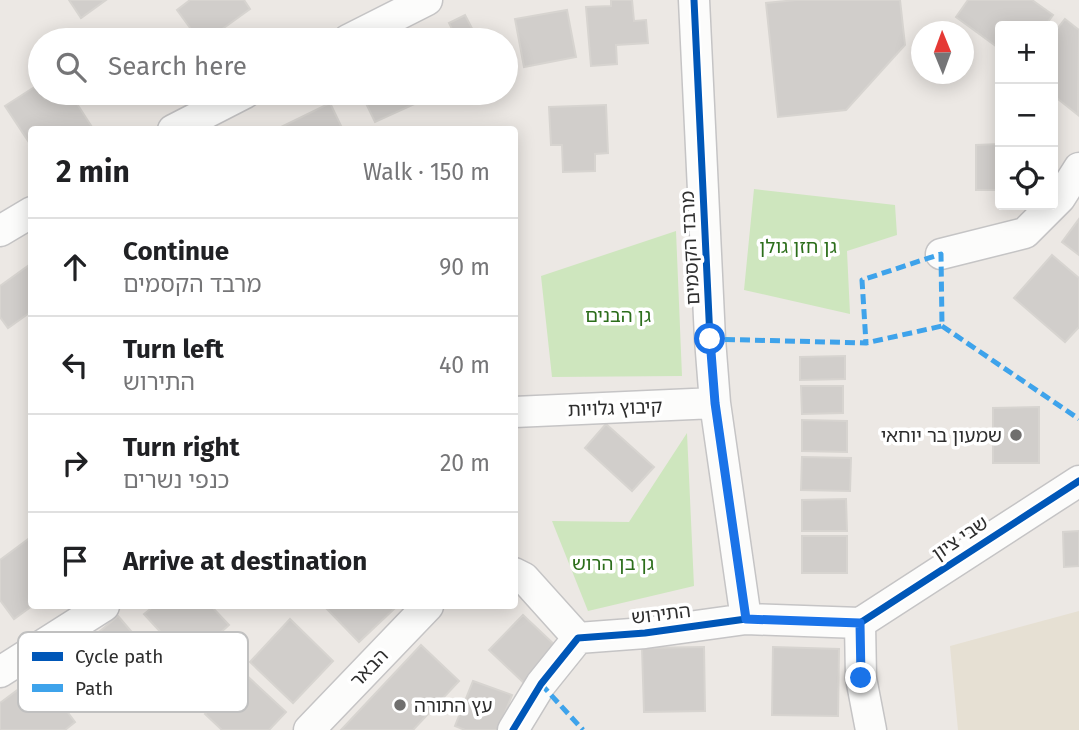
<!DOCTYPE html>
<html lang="en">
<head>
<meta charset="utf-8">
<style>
  body { margin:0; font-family:"Fira Sans","Noto Sans Hebrew",sans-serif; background:#f6f6f6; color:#202124 }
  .controls { position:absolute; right:21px; top:21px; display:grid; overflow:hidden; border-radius:7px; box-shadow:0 4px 18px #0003 }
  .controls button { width:63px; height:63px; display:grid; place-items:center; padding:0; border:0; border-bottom:2px solid #e0e0e0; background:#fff; color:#202124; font:35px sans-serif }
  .compass { position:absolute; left:911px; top:21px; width:63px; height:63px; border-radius:50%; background:#fff; box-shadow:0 4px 18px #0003; rotate:359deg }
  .stop { position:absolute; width:21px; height:21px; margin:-16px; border:5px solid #1a73e8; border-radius:50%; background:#fff }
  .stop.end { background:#1a73e8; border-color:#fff; box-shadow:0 2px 7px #0008 }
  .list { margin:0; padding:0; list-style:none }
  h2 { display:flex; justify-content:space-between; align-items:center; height:91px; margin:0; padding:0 28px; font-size:30px }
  h2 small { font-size:23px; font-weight:400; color:#757577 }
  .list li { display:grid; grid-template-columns:46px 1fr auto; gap:21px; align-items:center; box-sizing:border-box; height:98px; padding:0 28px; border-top:2px solid #e0e0e0 }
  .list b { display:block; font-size:26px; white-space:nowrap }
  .list p { margin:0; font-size:23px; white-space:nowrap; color:#757577 }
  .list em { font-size:23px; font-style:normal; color:#757577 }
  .icon { flex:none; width:38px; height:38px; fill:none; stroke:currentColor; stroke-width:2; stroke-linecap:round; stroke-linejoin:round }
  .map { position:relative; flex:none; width:1079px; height:730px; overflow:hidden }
  .search { position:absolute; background:#fff; box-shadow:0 4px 18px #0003; left:28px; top:28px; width:490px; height:77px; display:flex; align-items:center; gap:18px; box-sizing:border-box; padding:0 24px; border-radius:38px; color:#757577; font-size:26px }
  .panel { position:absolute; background:#fff; box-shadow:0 4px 18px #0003; left:28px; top:126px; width:490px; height:483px; border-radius:7px }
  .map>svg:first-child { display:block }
  .education { fill:#e6e0d3 }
  .green { fill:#cee6be }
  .building { fill:#d1cecb; stroke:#d7d4d0; stroke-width:2 }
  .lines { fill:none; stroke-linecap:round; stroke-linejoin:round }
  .minor-casing { stroke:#c5c4c5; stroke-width:33 }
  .minor { stroke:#fcfcfb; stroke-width:30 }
  .quiet { stroke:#3ea3eb; stroke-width:5; stroke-dasharray:10 5; stroke-linecap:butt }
  .cycleway-casing { stroke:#fff; stroke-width:11 }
  .cycleway { stroke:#0057b8; stroke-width:7 }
  .route { stroke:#1a73e8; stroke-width:9 }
  .poi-dot { fill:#706f6e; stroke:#fff; stroke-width:2.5 }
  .labels { text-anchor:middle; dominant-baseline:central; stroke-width:7; stroke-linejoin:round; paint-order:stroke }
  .park-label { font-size:19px; fill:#2c6e1b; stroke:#fff }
  .street-label { font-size:19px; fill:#2e2e2e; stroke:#fff }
  .poi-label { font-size:19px; fill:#2e2e2e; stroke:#fff; text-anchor:end }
  .key { fill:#fff; stroke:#c0c0c0; stroke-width:2 }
  .key-label { font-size:19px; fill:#2e2e2e }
</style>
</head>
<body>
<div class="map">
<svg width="1079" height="730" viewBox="0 0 1079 730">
  <rect width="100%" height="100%" fill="#ece8e4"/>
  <path class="education" d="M1079 611V730H958L950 646Z"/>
  <path class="green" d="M754 189 895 205 897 235 847 251 850 314 744 290Z
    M676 231 682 376 552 377 541 276Z
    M687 433 694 586 588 611 552 521 629 522Z"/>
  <path class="building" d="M69 0H106L81 18Z
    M190 0H244L250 9 207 40H199L177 10Z
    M611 0H632L634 21 646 20 648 43 616 45 617 64 591 66 586 7 611 6Z
    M796 0H900L905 45 846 110 778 117 766 3Z
    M968 0H1032L1053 15 1045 26H1000V49L956 17Z
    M567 10 576 57 524 67 515 19Z
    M465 15 478 40H450L456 37 449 23Z
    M1065 19 1079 30 1078 115 1053 95V34Z
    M36 86 45 99 55 93H70L92 127 32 130V147L5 106Z
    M361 93H417L421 101 375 122Z
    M330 103 343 130H280L279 128Z
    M606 105 608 153 595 154V171L563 172 562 145H551L549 107Z
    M1000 144V190H976V145Z
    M1079 219V255L1062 242Z
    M1052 255 1079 278V327L1065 342 1014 298Z
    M32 263V311L8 328 0 317V286Z
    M845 356V379L800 380V357Z
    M801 386H843V413L802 414Z
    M1039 407V463H993V408Z
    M802 420 847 421V452L802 451Z
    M606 424 654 467 632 491 585 448Z
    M802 457 851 458 850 491 801 490Z
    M846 499 847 531H802V500Z
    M1079 531V566L1064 567 1063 532Z
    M802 536H847V573H802Z
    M31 537 32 606 14 619 0 600V560Z
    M154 606H211L229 625 188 662 144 614Z
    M324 606H391L394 609 359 642Z
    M523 615 558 648 524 683 489 650Z
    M118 616 154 658 111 695 74 653Z
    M290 619 333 661 293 703 250 662Z
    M421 645 459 681 413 730H341Z
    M704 647 705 711 644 712 642 648Z
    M773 647 839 649 838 716 772 715Z
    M244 673 286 712 269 730H222L205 714Z
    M39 674 75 722 65 730H0V703Z
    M473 681 512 695 498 730H465L455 726Z"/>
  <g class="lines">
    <g class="minor-casing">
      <path id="minor" d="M694 0 710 339 715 403 746 619
        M348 40 427 0
        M173 130 245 93
        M0 231 32 212
        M941 254 1025 233 1060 198 1079 168
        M514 412 715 403
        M514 573 524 578 578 638
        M860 623 1079 481
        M860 623 861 678 871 730
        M0 672 104 606
        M309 730 428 606
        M513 730 541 684 578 638 645 633 746 619 860 623"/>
    </g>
    <use href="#minor" class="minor"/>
    <path class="quiet" d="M942 326 1079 419
      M710 339 866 343 862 280 941 254 942 326 866 343
      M541 684 583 730"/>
    <g class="cycleway-casing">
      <path id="cycleway" d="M694 0 710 339 715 403 746 619
        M513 730 541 684 578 638 645 633 746 619 860 623 1079 481"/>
    </g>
    <use href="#cycleway" class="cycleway"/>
  </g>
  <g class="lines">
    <path class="route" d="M710 339 715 403 746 619 860 623 861 678"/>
  </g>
  <g class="poi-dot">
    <circle cx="1016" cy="435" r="7"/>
    <circle cx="400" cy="705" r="7"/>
  </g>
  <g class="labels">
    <g class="park-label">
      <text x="798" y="246">גן חזן גולן</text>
      <text x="618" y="315">גן הבנים</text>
      <text x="613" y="563">גן בן הרוש</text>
    </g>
    <g class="street-label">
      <text transform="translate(690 248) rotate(-93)">מרבד הקסמים</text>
      <text transform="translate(615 408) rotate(-2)">קיבוץ גלויות</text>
      <text transform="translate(960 538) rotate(-34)">שבי ציון</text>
      <text transform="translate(661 614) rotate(-7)">התירוש</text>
      <text transform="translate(369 668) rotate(-46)">הבאר</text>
    </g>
    <g class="poi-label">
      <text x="1002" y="435">שמעון בר יוחאי</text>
      <text x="414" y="705" text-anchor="start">עץ התורה</text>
    </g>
  </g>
  <rect x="18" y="632" width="230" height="80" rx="10" class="key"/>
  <rect x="32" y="652" width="31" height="9" fill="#0057b8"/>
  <rect x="32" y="684" width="31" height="8" fill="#3ea3eb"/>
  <g class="key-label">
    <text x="75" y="663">Cycle path</text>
    <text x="75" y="695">Path</text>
  </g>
</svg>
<div class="controls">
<button>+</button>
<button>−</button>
<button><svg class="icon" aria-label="locate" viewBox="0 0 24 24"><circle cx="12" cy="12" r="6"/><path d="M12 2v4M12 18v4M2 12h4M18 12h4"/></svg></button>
</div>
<svg class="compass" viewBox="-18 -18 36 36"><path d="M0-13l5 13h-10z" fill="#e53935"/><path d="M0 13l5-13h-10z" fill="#757577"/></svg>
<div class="stop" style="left:710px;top:339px"></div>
<div class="stop end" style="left:861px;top:678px"></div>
<div class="search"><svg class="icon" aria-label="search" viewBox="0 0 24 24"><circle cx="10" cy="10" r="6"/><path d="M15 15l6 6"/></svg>Search here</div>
<section class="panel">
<h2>2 min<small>Walk · 150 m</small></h2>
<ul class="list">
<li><svg class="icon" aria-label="ahead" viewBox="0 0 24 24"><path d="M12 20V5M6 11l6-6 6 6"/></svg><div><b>Continue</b><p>מרבד הקסמים</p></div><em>90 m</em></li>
<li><svg class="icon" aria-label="left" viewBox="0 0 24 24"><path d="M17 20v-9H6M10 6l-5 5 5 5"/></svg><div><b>Turn left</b><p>התירוש</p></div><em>40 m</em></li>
<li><svg class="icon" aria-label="right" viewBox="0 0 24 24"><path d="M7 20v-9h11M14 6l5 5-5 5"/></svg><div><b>Turn right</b><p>כנפי נשרים</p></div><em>20 m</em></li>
<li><svg class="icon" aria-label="arrive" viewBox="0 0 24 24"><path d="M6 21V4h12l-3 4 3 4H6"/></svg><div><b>Arrive at destination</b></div></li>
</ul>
</section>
</div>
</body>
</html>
